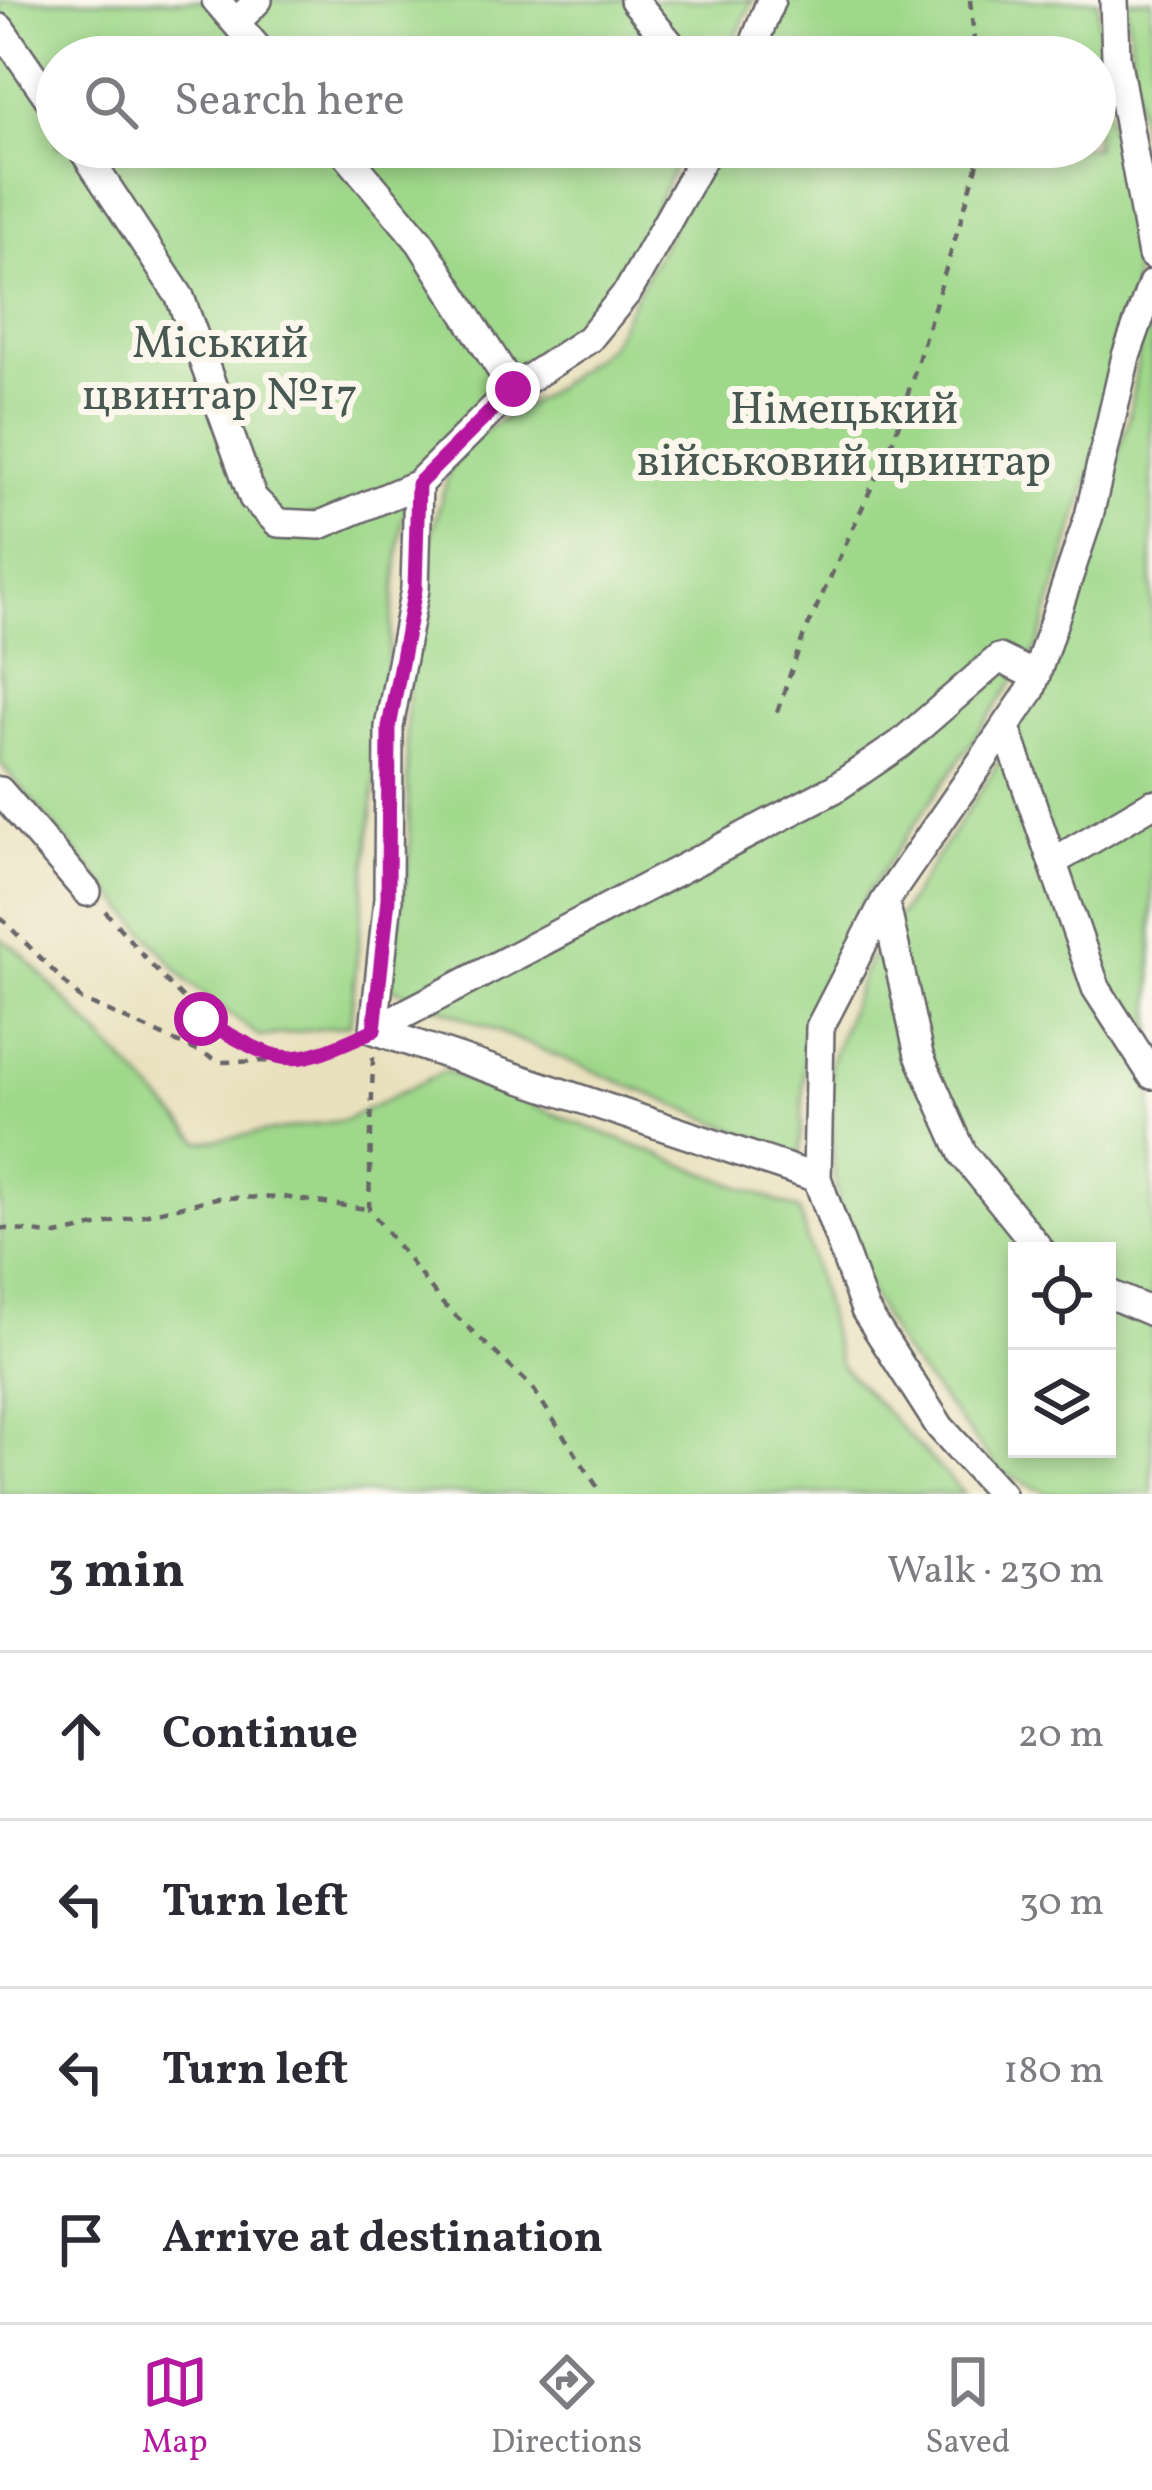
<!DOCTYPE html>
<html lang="en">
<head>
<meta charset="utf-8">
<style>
  body { margin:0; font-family:Vollkorn,serif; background:#f2f2f3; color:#2b2b33 }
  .controls { position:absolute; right:36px; bottom:36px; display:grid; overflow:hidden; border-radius:0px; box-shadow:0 6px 18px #0003 }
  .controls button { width:108px; height:108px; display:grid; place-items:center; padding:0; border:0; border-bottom:3px solid #e1e1e2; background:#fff; color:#2b2b33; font:60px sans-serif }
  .stop { position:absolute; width:36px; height:36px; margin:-27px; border:9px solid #b5179e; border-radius:50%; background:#fff }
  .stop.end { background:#b5179e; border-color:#fff; box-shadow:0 3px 12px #0008 }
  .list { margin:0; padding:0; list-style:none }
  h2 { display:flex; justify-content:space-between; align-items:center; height:156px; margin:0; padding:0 48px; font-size:51px }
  h2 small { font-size:39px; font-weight:400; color:#7c7c81 }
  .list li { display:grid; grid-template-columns:78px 1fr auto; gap:36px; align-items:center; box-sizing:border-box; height:168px; padding:0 48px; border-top:3px solid #e1e1e2 }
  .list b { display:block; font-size:45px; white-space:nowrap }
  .list em { font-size:39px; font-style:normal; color:#7c7c81 }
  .icon { flex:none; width:66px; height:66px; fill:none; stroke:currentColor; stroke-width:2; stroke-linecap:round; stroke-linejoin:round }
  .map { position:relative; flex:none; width:1152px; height:1494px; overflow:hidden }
  .search { position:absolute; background:#fff; box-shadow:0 6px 18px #0003; left:36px; right:36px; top:36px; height:132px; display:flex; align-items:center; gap:30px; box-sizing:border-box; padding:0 42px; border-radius:66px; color:#7c7c81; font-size:45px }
  .sheet { height:828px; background:#fff }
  nav { display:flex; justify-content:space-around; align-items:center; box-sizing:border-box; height:168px; border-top:3px solid #e1e1e2; background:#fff; font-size:33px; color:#7c7c81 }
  nav a { display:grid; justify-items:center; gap:6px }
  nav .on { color:#b5179e }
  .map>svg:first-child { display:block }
  .green { fill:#9fd88a; stroke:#607d62; stroke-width:3; fill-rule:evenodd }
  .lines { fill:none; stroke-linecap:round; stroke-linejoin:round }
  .minor-casing { stroke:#686569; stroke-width:32 }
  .path { stroke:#686569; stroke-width:4.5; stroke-dasharray:9 9; stroke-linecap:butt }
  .minor { stroke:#fff; stroke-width:27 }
  .route { stroke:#b5179e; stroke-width:15 }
  .labels { text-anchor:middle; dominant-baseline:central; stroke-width:12; stroke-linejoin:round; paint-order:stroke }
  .park-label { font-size:45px; fill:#485953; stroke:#fbf7ec }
</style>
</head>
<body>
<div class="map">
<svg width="1152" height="1494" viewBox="0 0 1152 1494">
  <rect width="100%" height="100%" fill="#fbf7ec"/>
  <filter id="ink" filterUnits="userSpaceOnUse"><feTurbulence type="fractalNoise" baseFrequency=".00833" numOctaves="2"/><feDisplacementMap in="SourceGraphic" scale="24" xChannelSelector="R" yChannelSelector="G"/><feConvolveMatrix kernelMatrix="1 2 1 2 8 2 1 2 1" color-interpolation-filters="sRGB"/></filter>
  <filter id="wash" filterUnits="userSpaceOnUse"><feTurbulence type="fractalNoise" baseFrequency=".004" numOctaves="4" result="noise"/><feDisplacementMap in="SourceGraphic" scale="48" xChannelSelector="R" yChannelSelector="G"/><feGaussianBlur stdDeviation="2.7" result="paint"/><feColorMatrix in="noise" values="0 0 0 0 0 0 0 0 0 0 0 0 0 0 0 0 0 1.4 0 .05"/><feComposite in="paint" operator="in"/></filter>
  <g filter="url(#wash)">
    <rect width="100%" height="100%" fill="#e9e1be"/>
    <path class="green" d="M0 0H753L726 57H57V147H684L613 297 530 362 419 474 402 521 350 1025 260 1037 188 982 0 763Z
      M775 0H1098L1102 80 1135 254 1134 294 1108 415 1038 646 864 898 806 1038 800 1156 387 986 410 855 406 729 411 642 426 553 451 465 468 441 553 389 609 346 714 147H1095V57H755Z
      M1126 0H1152V235Z
      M1152 269V1494H1049L1001 1472 899 1347 851 1257 834 1178 830 1065 865 968 992 773 1055 654 1128 422ZM1017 1251H1107V1449H1017Z
      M0 938 19 951 201 1142 345 1120 445 1071 799 1210 840 1364 964 1494H0Z"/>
  </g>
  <g filter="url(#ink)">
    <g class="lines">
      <g class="minor-casing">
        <path id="minor" d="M216 0 265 57
          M634 0 681 57
          M1114 0 1116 57 1152 255
          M236 23 258 0
          M0 28 57 110
          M749 57 771 0
          M81 147 180 297 253 498 278 523 320 525 418 484 513 389 589 339 629 290 709 147
          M340 147 420 242 513 389
          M1006 728 1096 988 1152 1075
          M0 791 87 892
          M1053 862 1152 804
          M885 901 919 1055 963 1154 1041 1251
          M374 1030 834 789 900 744 999 658 1036 676
          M374 1030 388 899 389 727 415 589 418 484
          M374 1030 817 1178
          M1107 1293 1152 1312
          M1001 1494 940 1427 865 1310 817 1178 820 1027 885 901 1031 690 1089 516 1126 356 1152 284"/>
      </g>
      <path class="path" d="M970 0 976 57
        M777 712 803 637 895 436 983 147
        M105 911C147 959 214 1047 278 1061 301 1065 329 1051 349 1042
        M0 917 82 1000 222 1062 277 1061
        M373 1057 369 1209 443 1304 532 1387 602 1494
        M0 1228 57 1235 217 1198 283 1197 367 1209"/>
      <use href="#minor" class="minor"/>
    </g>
  </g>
  <g class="lines" filter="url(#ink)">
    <path class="route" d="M201 1019C286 1065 282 1072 374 1030L388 899 389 727 415 589 418 484 513 389"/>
  </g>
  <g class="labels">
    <g class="park-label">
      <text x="220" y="345">Міський<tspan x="220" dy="52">цвинтар №17</tspan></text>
      <text x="844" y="411">Німецький<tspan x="844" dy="52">військовий цвинтар</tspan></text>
    </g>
  </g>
</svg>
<div class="controls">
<button><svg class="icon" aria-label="locate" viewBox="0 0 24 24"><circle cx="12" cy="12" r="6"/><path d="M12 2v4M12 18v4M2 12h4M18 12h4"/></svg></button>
<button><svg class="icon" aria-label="layers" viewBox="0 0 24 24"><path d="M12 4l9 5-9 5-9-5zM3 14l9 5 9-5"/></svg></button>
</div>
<div class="stop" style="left:201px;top:1019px"></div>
<div class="stop end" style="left:513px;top:389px"></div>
<div class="search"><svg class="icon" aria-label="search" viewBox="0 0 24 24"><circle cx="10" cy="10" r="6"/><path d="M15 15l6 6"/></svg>Search here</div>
</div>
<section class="sheet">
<h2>3 min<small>Walk · 230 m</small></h2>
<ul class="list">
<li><svg class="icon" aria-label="ahead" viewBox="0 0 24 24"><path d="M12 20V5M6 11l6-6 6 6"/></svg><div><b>Continue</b></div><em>20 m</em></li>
<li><svg class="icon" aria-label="left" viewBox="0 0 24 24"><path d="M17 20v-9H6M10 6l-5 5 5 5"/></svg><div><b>Turn left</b></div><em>30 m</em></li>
<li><svg class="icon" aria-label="left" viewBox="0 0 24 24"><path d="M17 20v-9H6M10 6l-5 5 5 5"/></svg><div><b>Turn left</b></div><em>180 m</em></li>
<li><svg class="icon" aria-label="arrive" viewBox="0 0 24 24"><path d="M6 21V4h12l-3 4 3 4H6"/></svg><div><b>Arrive at destination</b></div></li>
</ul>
</section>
<nav>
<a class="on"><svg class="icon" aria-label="map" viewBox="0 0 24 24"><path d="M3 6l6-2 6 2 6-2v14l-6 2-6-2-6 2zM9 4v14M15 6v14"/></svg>Map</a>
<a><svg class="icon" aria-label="directions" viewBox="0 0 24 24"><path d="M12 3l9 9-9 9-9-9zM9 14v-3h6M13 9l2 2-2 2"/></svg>Directions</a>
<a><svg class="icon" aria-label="saved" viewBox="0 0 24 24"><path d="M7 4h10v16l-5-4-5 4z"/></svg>Saved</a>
</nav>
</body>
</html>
